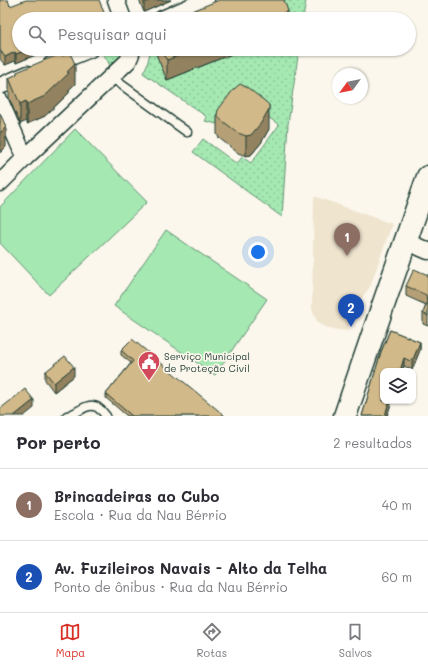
<!DOCTYPE html>
<html lang="pt">
<head>
<meta charset="utf-8">
<style>
  body { margin:0; font-family:Mali,sans-serif; background:#f7f7f7; color:#2b2b33 }
  .controls { position:absolute; right:12px; bottom:12px; display:grid; overflow:hidden; border-radius:8px; box-shadow:0 1px 3px #0004 }
  .controls button { width:36px; height:36px; display:grid; place-items:center; padding:0; border:0; border-bottom:1px solid #e1e1e2; background:#fff; color:#2b2b33; font:20px sans-serif }
  .compass { position:absolute; left:332px; top:68px; width:36px; height:36px; border-radius:50%; background:#fff; box-shadow:0 1px 3px #0004; rotate:237deg }
  .you { position:absolute; left:258px; top:252px; width:14px; height:14px; margin:-10px; border:3px solid #fff; border-radius:50%; background:#1a73e8; box-shadow:0 0 0 6px #1a73e833 }
  .badge { display:grid; place-items:center; width:26px; height:26px; border-radius:50%; background:#d93025; color:#fff; font-size:13px; font-weight:700 }
  .pin { position:absolute; translate:-50% -33px; filter:drop-shadow(0 1px 2px #0008) }
  .pin::after { content:''; position:absolute; top:21px; width:14px; height:12px; background:inherit; clip-path:polygon(0 0,100% 0,50% 100%) }
  .list { margin:0; padding:0; list-style:none }
  h2 { display:flex; justify-content:space-between; align-items:center; height:52px; margin:0; padding:0 16px; font-size:17px }
  h2 small { font-size:13px; font-weight:400; color:#7c7c81 }
  .list li { display:grid; grid-template-columns:26px 1fr auto; gap:12px; align-items:center; box-sizing:border-box; height:72px; padding:0 16px; border-top:1px solid #e1e1e2 }
  .list b { display:block; font-size:15px; white-space:nowrap }
  .list p { margin:0; font-size:13px; white-space:nowrap; color:#7c7c81 }
  .list em { font-size:13px; font-style:normal; color:#7c7c81 }
  .icon { flex:none; width:22px; height:22px; fill:none; stroke:currentColor; stroke-width:2; stroke-linecap:round; stroke-linejoin:round }
  .map { position:relative; flex:none; width:428px; height:416px; overflow:hidden }
  .search { position:absolute; background:#fff; box-shadow:0 1px 3px #0004; left:12px; right:12px; top:12px; height:44px; display:flex; align-items:center; gap:10px; box-sizing:border-box; padding:0 14px; border-radius:22px; color:#7c7c81; font-size:15px }
  .sheet { height:196px; background:#fff }
  nav { display:flex; justify-content:space-around; align-items:center; box-sizing:border-box; height:56px; border-top:1px solid #e1e1e2; background:#fff; font-size:11px; color:#7c7c81 }
  nav a { display:grid; justify-items:center; gap:2px }
  nav .on { color:#d93025 }
  .map>svg:first-child { display:block }
  .built { fill:#efe4ce }
  .green { fill:url(#green-dots); stroke:#629273 }
  .pitch { fill:#a5e8b2; stroke:#629273 }
  .lines { fill:none; stroke-linecap:round; stroke-linejoin:round }
  .lane-casing { stroke:#1f3d34; stroke-width:11 }
  .street-casing { stroke:#1f3d34; stroke-width:19 }
  .primary-casing { stroke:#1f3d34; stroke-width:25 }
  .lane { stroke:#fbf7ec; stroke-width:8 }
  .street { stroke:#fbf7ec; stroke-width:16 }
  .primary { stroke:#fbf7ec; stroke-width:22 }
  .wall { fill:#b59f76; stroke:#1f3d34 }
  .shaded-wall { fill:#938260; stroke:#1f3d34 }
  .building { fill:#d2b989; stroke:#1f3d34 }
  .labels { text-anchor:middle; dominant-baseline:central; stroke-width:3.5; stroke-linejoin:round; paint-order:stroke }
  .poi-label { font-size:10px; fill:#1f3d34; stroke:#fbf7ec; text-anchor:start }
</style>
</head>
<body>
<div class="map">
<svg width="428" height="416" viewBox="0 0 428 416">
  <defs>
    <pattern id="green-dots" width="8" height="8" patternUnits="userSpaceOnUse"><rect width="8" height="8" fill="#a5e8b2"/><path d="M2 2h.1M6 6h.1" fill="none" stroke="#8ec89a" stroke-width="1.8" stroke-linecap="round"/></pattern>
  </defs>
  <rect width="100%" height="100%" fill="#fbf7ec"/>
  <filter id="ink" filterUnits="userSpaceOnUse"><feTurbulence type="fractalNoise" baseFrequency=".025" numOctaves="2"/><feDisplacementMap in="SourceGraphic" scale="8" xChannelSelector="R" yChannelSelector="G"/><feConvolveMatrix kernelMatrix="1 2 1 2 8 2 1 2 1" color-interpolation-filters="sRGB"/></filter>
  <g filter="url(#ink)">
    <path class="built" d="M314 196 392 224 370 287 360 300 353 323 350 322 347 331 332 329 323 326 318 323 314 315 312 308Z"/>
    <path class="green" d="M282 0H306L303 19H290Z
      M110 49H126L125 55 111 70C109 63 107 58 101 53Z
      M151 49H154L167 80 244 49H299L288 124 282 217 193 152 203 139 237 164 242 157 251 163 279 125 238 95 217 124 205 121 207 117 143 73 147 65Z"/>
    <path class="pitch" d="M75 129 147 202 49 295 0 243V207Z
      M166 230 267 299 215 375 114 306Z"/>
    <g class="lines">
      <g class="lane-casing">
        <path id="lane" d="M111 77 187 132
          M67 416C78 414 86 402 97 407 100 409 104 413 106 416"/>
      </g>
      <g class="street-casing">
        <path id="street" d="M116 0 123 19
          M162 19 206 0
          M51 65 90 49
          M0 86 28 74
          M0 101 25 158
          M0 183 25 158 128 61 131 54V49
          M405 241 428 251"/>
      </g>
      <g class="primary-casing">
        <path id="primary" d="M345 416 371 340 428 177"/>
      </g>
      <use href="#lane" class="lane"/>
      <use href="#street" class="street"/>
      <use href="#primary" class="primary"/>
    </g>
    <path class="wall" d="M0 0 10 6 105 19 19 49H50L16 63 15 61 5 65 0 59Z
      M139 0H171L144 12Z
      M154 49H244L167 80Z
      M17 72 75 84 69 90V93L45 116 27 124 26 121 20 124 9 98V78L17 75Z
      M217 114 269 129 261 143 251 155 246 156 238 153 219 138 217 134Z
      M428 275V326L423 324V313L426 305 406 296V286Z
      M390 330 420 342V350L412 370 404 366 402 371H383V401H392L387 416H362L381 352Z
      M121 350 225 416H127L106 398V394L131 363 121 355Z
      M45 372 74 376 54 392 45 380Z"/>
    <path class="shaded-wall" d="M152 0H171L144 12V3Z
      M288 11V19H268Z
      M105 15V19H95Z
      M29 49H50L16 63V54Z
      M195 49H244L167 80V60Z
      M15 52V61L5 65V57Z
      M75 64V84L69 90V93L45 116 27 124V104L67 72Z
      M26 101V121L20 124V104Z
      M269 105V129L261 143 251 155 246 156V136Z
      M6 127V147L0 153V133Z
      M420 342V350L412 370V362Z
      M404 358V366L402 371H400Z
      M74 367V376L54 392V383Z
      M34 400V408L24 416H14Z
      M389 401H392L387 416H385Z"/>
    <path class="building" d="M0 0H8L10 6 26 0H99L105 15 95 19H19V49H29L16 54 15 52 5 57 0 50Z
      M142 0H152L144 3Z
      M219 0H284L288 11 268 19H173Z
      M162 49H195L167 60Z
      M70 53 75 64 67 72 69 73 45 96 27 104 26 101 20 104 9 78 17 74V72L45 60 61 54 62 56Z
      M240 84 248 88 266 102 269 105V109L261 123 251 135 246 136 238 133 219 118 217 114 218 110 233 90Z
      M0 113 6 127 0 133Z
      M414 269 428 275V316L423 313 427 303 426 295 406 286Z
      M390 330 420 342 412 362 404 358 400 371H383V401H389L385 416H362L381 352Z
      M132 339 225 416H132L106 394 133 361 121 350Z
      M65 356 74 367 54 383 45 372Z
      M25 389 34 400 14 416H0V409Z"/>
  </g>
  <defs>
    <g id="civic-pin" transform="scale(1.15)"><path d="M0 17L-7.5 6A9.5 9.5 0 1 1 7.5 6Z" fill="#d1495b" stroke="#fbf7ec"/><path d="M-.6-6.5H3V-4.5H.6V-3L4-1V1h2V6H-6V1h2V-1L-.6-3ZM-1.2 2.5V6h2.4V2.5Z" fill="#fff"/></g>
  </defs>
  <g fill-rule="evenodd">
    <use href="#civic-pin" x="149" y="362"/>
  </g>
  <g class="labels">
    <g class="poi-label">
      <text x="164" y="356">Serviço Municipal<tspan x="164" dy="12">de Proteção Civil</tspan></text>
    </g>
  </g>
</svg>
<div class="controls">
<button><svg class="icon" aria-label="layers" viewBox="0 0 24 24"><path d="M12 4l9 5-9 5-9-5zM3 14l9 5 9-5"/></svg></button>
</div>
<svg class="compass" viewBox="-18 -18 36 36"><path d="M0-13l5 13h-10z" fill="#e53935"/><path d="M0 13l5-13h-10z" fill="#7c7c81"/></svg>
<div class="you"></div>
<div class="pin badge" style="left:347px;top:256px;background:#8d6e63">1</div>
<div class="pin badge" style="left:351px;top:327px;background:#1a4fb4">2</div>
<div class="search"><svg class="icon" aria-label="search" viewBox="0 0 24 24"><circle cx="10" cy="10" r="6"/><path d="M15 15l6 6"/></svg>Pesquisar aqui</div>
</div>
<section class="sheet">
<h2>Por perto<small>2 resultados</small></h2>
<ul class="list">
<li><span class="badge" style="background:#8d6e63">1</span><div><b>Brincadeiras ao Cubo</b><p>Escola · Rua da Nau Bérrio</p></div><em>40 m</em></li>
<li><span class="badge" style="background:#1a4fb4">2</span><div><b>Av. Fuzileiros Navais - Alto da Telha</b><p>Ponto de ônibus · Rua da Nau Bérrio</p></div><em>60 m</em></li>
</ul>
</section>
<nav>
<a class="on"><svg class="icon" aria-label="map" viewBox="0 0 24 24"><path d="M3 6l6-2 6 2 6-2v14l-6 2-6-2-6 2zM9 4v14M15 6v14"/></svg>Mapa</a>
<a><svg class="icon" aria-label="directions" viewBox="0 0 24 24"><path d="M12 3l9 9-9 9-9-9zM9 14v-3h6M13 9l2 2-2 2"/></svg>Rotas</a>
<a><svg class="icon" aria-label="saved" viewBox="0 0 24 24"><path d="M7 4h10v16l-5-4-5 4z"/></svg>Salvos</a>
</nav>
</body>
</html>
